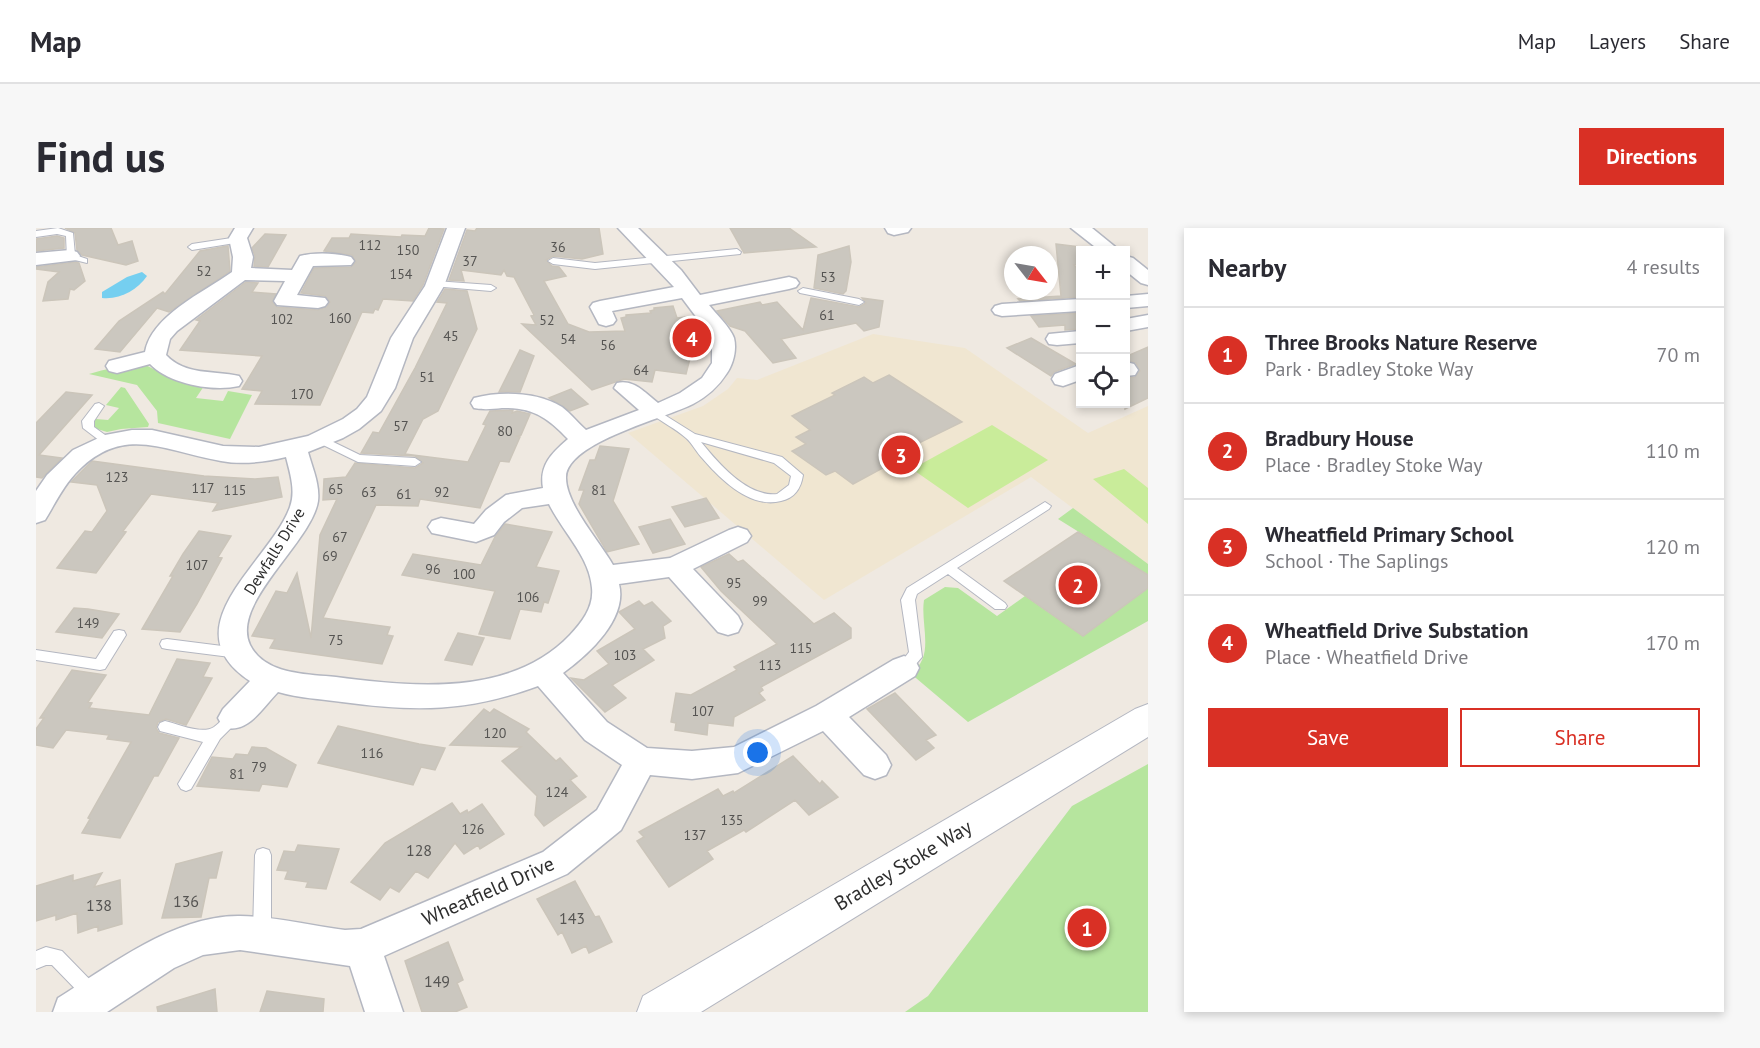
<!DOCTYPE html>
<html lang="en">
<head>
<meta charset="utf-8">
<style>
  body { margin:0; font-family:"PT Sans",sans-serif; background:#f7f7f7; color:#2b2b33 }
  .controls { position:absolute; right:18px; top:18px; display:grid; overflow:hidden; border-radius:0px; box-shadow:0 3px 9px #0003 }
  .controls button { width:54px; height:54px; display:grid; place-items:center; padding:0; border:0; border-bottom:2px solid #e1e1e2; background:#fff; color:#2b2b33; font:30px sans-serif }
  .compass { position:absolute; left:968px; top:18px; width:54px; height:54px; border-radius:50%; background:#fff; box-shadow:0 3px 9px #0003; rotate:121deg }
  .you { position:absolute; left:722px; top:525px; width:21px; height:21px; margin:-15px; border:4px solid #fff; border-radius:50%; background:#1a73e8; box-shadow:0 0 0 9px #1a73e833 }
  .badge { display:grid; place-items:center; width:39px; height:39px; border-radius:50%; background:#d93025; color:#fff; font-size:20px; font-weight:700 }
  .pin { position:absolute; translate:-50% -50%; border:3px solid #fff; box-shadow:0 2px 6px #0006 }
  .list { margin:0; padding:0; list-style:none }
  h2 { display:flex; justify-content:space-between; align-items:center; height:78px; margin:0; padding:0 24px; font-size:26px }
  h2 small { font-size:20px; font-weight:400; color:#7c7c81 }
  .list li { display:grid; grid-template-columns:39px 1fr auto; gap:18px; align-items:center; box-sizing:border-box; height:96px; padding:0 24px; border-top:2px solid #e1e1e2 }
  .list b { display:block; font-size:22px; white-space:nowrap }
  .list p { margin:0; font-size:20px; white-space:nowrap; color:#7c7c81 }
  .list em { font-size:20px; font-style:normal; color:#7c7c81 }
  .actions { display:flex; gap:12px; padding:18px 24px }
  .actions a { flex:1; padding:14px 0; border:2px solid #d93025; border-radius:0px; text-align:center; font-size:21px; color:#d93025 }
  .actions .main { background:#d93025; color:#fff }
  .icon { flex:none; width:33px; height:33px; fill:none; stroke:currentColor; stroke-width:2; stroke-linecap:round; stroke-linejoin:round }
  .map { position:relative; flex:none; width:1112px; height:784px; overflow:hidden; border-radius:0px }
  header { display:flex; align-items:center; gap:36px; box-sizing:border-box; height:84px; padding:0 30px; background:#fff; border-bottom:2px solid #e1e1e2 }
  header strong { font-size:28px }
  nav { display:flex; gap:33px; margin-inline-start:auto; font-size:21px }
  .intro { display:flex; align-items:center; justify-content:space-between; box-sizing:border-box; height:144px; padding:0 36px }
  h1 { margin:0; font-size:42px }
  .button { padding:15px 27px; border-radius:0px; background:#d93025; color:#fff; font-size:21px; font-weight:700 }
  main { display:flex; gap:36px; padding:0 36px }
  aside { flex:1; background:#fff; border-radius:0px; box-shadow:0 3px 9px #0003 }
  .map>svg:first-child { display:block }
  .education { fill:#f0e6d1 }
  .green { fill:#b6e59e }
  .pitch { fill:#c9ec9a }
  .water { fill:#75cff0 }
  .building { fill:#cbc7bf; stroke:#cbc5ba; stroke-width:1.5 }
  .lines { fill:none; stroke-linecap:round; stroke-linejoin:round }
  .lane-casing { stroke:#b4b7c1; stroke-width:2 }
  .street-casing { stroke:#b4b7c1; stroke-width:3 }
  .secondary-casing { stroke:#b4b7c1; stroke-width:2 }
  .lane { fill:#fff; fill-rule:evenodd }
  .street { fill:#fff; fill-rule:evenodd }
  .secondary { fill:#fff; fill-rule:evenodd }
  .labels { text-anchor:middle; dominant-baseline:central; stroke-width:4.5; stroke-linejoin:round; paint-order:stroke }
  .number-label { font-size:14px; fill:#555452 }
  .street-label { font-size:16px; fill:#2e2e2e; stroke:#fff }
  .near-number-label { font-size:16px; fill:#555452 }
  .near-street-label { font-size:20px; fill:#2e2e2e; stroke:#fff }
</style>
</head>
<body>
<header>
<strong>Map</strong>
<nav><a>Map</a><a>Layers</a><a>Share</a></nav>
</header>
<div class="intro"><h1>Find us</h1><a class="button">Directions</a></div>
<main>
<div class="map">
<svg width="1112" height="784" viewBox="0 0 1112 784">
  <rect width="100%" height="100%" fill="#efe9e1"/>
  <path class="education" d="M837 106 929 120 1052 205 1112 178V336L995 249 788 372 592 205 667 178 692 161 701 150 721 152Z"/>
  <path class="green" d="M106 135 138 152 168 158 160 170 187 173 192 163 216 167 194 211 122 195 121 183 101 157 53 146C69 141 87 138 106 135Z
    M85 159 89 160 113 196 112 199 85 201 71 204 58 200 56 195 60 191 72 192 83 180 70 177Z
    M1037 280 1112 336V347L1022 291Z
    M909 359 922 360 961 388 989 368 1047 408 1112 360V393L932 494 874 445C900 430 884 397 888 372Z
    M1112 536V784H869L892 768 1036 578Z"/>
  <path class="pitch" d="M956 197 1012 232 932 280 876 241Z
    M1088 241 1112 260V296L1057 251Z"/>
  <path class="water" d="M106 44 111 48C101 62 84 72 66 70V64L91 49Z"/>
  <path class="building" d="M29 0H75L82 17 96 13 102 33 90 37 46 27 41 22 39 5Z
    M393 0 408 1 387 57 377 73 347 71 342 82 339 81 337 85 326 84 284 177 219 176 226 163 206 161 226 128 144 122 164 93 160 92 210 54 222 55 216 64 240 66 236 74 241 79 282 82 291 79 294 74 289 68 265 65 278 40 315 39 320 34 316 27 288 23 296 10H313L315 6 365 9 366 7 389 8Z
    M441 0H563L567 26 546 31 517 28 510 32 516 38 523 39 530 48 508 53 532 96 553 104 589 103 585 90 590 89V87L615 85 614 83 618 82V80L637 78 641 90 649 89 660 107 650 146 619 142 616 154 588 151 556 162 486 96 500 97 495 88 498 87 478 49 471 48 468 42 465 47 425 42 428 53 413 52 431 2 439 3Z
    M694 0H753L780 19 708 25Z
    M229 6 250 7 232 39 218 38 219 28 216 20Z
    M21 8 28 10V20L0 23V11Z
    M1020 16 1044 19V36L1038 37 1044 44V69L984 73 982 71 1025 68Z
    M192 18 194 43 133 84 121 80 84 124 59 121 83 93 127 64 129 66 164 23Z
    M813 18 815 34 810 63 807 66 778 60 782 27Z
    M40 34 43 35 49 53 38 62 34 61 32 71 7 73 12 54 23 44 0 41V39Z
    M409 61 431 63 441 101 402 183 387 191 369 226 432 234 450 197 447 196 454 183 477 182 476 185 481 183 494 186 485 207 481 208 484 209 473 234 464 233 444 280 384 271 382 278 340 277 287 390 354 399 351 407 357 408 346 436 234 420 239 411 216 408 240 363 251 365 261 345 275 410 284 307 301 271 287 272 288 251 310 249 319 235 379 240 387 235 379 228 325 225 337 204 343 205 379 140 411 75 401 74Z
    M775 70 823 79 830 75 826 70 847 73 843 99 828 103 820 95 745 111 760 130 737 135 709 103 694 98 681 83 724 74 726 77 741 74 767 102Z
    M1044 85V101L1029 102V97L1003 99 995 88Z
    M995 110 1040 136 1018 144 1015 148 971 120Z
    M1112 119V170L1089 181V150L1099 149 1104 143 1100 135 1089 132V129Z
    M484 122 498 128 484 164H463Z
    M853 147 926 194 850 231 856 235 817 256 799 243 790 247 756 223 770 216 760 209 774 202 756 188 799 167 796 165 828 149 837 155Z
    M535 161 552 176 534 183 513 170Z
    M30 164 56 167 3 227 26 230 6 250 0 249V195Z
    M564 218 593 221 577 273 603 316 571 324 543 276 548 262H543L554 232H559Z
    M56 233 168 248 219 251 242 249 246 269 177 283 182 275 115 266 87 303 90 304 60 345 21 340 49 303 56 304 71 283 61 257 35 254Z
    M670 270 683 290 649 299 636 279Z
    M634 291 649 316 617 325 603 299Z
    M469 296 516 304 500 339 523 343 512 375 508 374 505 384 484 381 474 411 443 406 459 363 366 347 377 326 445 337 459 309Z
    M163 303 195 308 182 329 186 330 161 376 144 404 106 401 137 348H134L147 326Z
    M1042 304 1112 347V360L1047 408 968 353Z
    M693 326 702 334 707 332 778 396 798 385 815 400V410L725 459 727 462 723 465 729 472 698 489 697 498 672 495 671 507 639 502 640 495 635 494 640 465 655 467 701 442 698 439 741 416 685 363 665 339Z
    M603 373 608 378 616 374 635 393 627 398 629 410 607 421 618 432 576 457 590 470 569 484 535 450 548 452 573 436 561 423 599 401 583 384Z
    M38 380 52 381 83 386 66 410 20 404Z
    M422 405 448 410 436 437 409 432Z
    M141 431 174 435 167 449 176 450 150 497 130 491 122 494 120 500 123 505 143 510 122 548H118L84 610 46 605 54 591 52 590 95 514 71 511 73 507 30 502 17 520 0 517V501L8 490H4L36 442 70 447 52 474 56 475 53 480 113 487Z
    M859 465 900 507 890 512 898 520 880 532 831 481Z
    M448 481 454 485 458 481 493 501 490 504 520 533 524 530 541 548 534 552 550 569 508 598 499 587 501 568 466 533 485 519 414 517Z
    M302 498 383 516 409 520 399 542 385 539 377 557 282 535Z
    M216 519 230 520 260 537 251 559 226 556 223 563 161 558 176 529 197 531 200 526 212 527Z
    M757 528 784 556 786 553 802 569 773 587 759 572 710 604 708 602 671 623 677 631 633 659 601 613 608 609 603 604 682 561 687 568 697 563 698 565Z
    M416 575 424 586 431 582 432 585 446 576 468 606 444 621 442 617 428 626 419 615 392 650 380 643 363 664 354 659 344 672 315 654 349 615Z
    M262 617 303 621 290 661 270 659 272 654 249 651 252 643 241 642 248 623 259 624Z
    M186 624 180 650H173L165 689 126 690 140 636Z
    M66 645 58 659 84 652 86 696 62 703V698L42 705 41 685 20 692V687L0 693V658L37 647V653Z
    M539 653 559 689 563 688 576 714 553 725 550 718 536 725 526 704 522 707 501 671Z
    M412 714 427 752 421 755 431 779 419 784H386L369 733Z
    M179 761 181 784H122L121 779Z
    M231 763 288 771 287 784H224Z"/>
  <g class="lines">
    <g class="lane-casing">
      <path id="lane" d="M22 0 37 5 39 27 51 31V35L31 30 30 8 21 6 0 9V3Z
        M202 9 205 10V14L156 22 152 19 156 16Z
        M701 21 705 24 704 26 559 41 517 36 512 33 517 30 559 35Z
        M399 53 455 57 460 60 455 63 396 58V54Z
        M767 60 823 71 828 74 823 77 764 65 762 63Z
        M63 175 68 178 58 193V199L76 212V216H68L47 200 46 193 59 176Z
        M619 181 659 206 746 229 767 247C765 260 759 270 745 273 715 281 685 252 667 231 661 225 656 215 650 210 640 201 626 194 615 186L614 184ZM665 214 738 235 755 248 753 257 741 266C711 269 683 236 665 214Z
        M285 208 324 227 379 230 385 234 379 238 322 234 281 214 279 212Z
        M1009 274 1015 278 1013 281 921 340 969 375 971 378 969 381H959L912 346 881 366 879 372 886 429 873 444H863L861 440 873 424 865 372 871 360Z
        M83 402 88 403 90 407 69 441 64 442 0 432V422L60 431 78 403Z
        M131 411 202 420 207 421 209 425 207 429 202 430 131 421 126 420 124 416 126 412Z
        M198 484 203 486 205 490 184 511 155 561 150 563 145 561 142 556 167 514 124 503 122 499 124 495 129 493C142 496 166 507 178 499 185 494 189 487 198 484Z
        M227 620 233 622 235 627V705L232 711 226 713 220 711 217 705 219 627 221 622Z
        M10 719 26 723 63 761 66 767 63 773 57 776 51 773 16 737H10L0 741V723Z"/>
    </g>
    <g class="street-casing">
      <path id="street" d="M199 0H217L211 10 217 29 215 40 256 42 264 28C279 24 300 25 315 29L318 33 315 37 277 38 261 67 289 70 292 74 289 78 282 80 241 77 238 73 249 53 209 52 141 103 134 111 130 127C150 148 177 142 203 148L206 153 203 158C177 164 133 156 114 136L81 145 73 143 70 138 73 133 109 124C115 88 168 64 196 44L197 29 193 10Z
        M411 0H429L408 58 377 110 359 160 345 183 323 201 307 210 272 224C276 239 284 256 282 273 276 314 194 375 214 417 229 447 272 446 300 449 377 459 475 469 534 407 546 394 558 379 556 360 554 329 526 303 513 276L486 280 468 294 458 307 440 314 396 305 392 299 396 293 405 290 438 296 450 282 470 267 507 260C503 237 516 225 532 211 512 190 497 179 466 180 456 181 448 182 438 180L435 175 438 170C465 163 502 164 526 179 535 186 542 195 550 202L603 182 578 160 581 155C598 151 609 165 622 175L644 165 666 150 676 135V110L646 70 576 83 580 92 577 96 570 98 563 96 554 79 557 75 564 73 638 59 582 0H602L645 42 664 67 753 49 760 51 763 55 760 59 753 61 673 77C680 86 694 99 698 110 701 122 697 136 691 145 682 159 672 168 657 176 630 190 531 214 530 249 529 275 564 314 577 337L634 330 693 302 702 299 711 302 715 308 711 314 657 341 702 388 706 396 702 404 692 407 682 404 633 349 583 356C592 391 552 427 527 445L571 494 611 520 656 523 698 519 780 478 857 432 868 428 879 432 883 440 879 448 813 489 850 527 855 537 850 547 839 551 828 547 787 503 702 545 656 551 614 547 585 602 531 646 348 728 367 784H329L314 738 204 722 167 727 138 740 71 784H17L22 770C75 737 139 687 204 688 235 688 277 698 309 702L325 701 507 624 561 582 586 537 549 512 502 458C431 484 380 484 306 474 284 471 263 470 242 464 226 480 212 507 187 499L182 490 187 481 214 453C132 399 235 333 254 279 260 263 254 245 250 229 229 234 206 237 185 233 130 224 87 194 39 246 26 260 19 276 9 292L0 295V263L11 247 37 222 69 207 96 202H116L187 218 223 219 272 208 307 191 321 181 331 169 355 110 389 58Z
        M849 0H875L872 4 858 7 852 5Z
        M1035 0H1056L1083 22H1063Z
        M34 22 41 24 44 28 41 32 0 37V25Z
        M1090 28 1097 30 1112 42V57L1105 55 1090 43Z
        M1112 66V78L1090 80V68Z
        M1044 71V83L966 88 959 86 956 82 959 78 966 76Z
        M1112 87V99L1090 103V91Z
        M1044 103V115L1021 117 1013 116 1010 111 1013 106Z
        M1090 134 1098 136 1102 142 1099 147 1090 148Z
        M1044 137V152L1027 158 1019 156 1016 151 1019 146Z"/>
    </g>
    <g class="secondary-casing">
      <path id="secondary" d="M1112 476V509L665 784H601L607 768 1099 481Z"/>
    </g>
    <use href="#lane" class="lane"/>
    <use href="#street" class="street"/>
    <use href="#secondary" class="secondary"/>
  </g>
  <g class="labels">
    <g class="number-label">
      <text x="334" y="17">112</text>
      <text x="522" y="19">36</text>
      <text x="372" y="22">150</text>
      <text x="434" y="33">37</text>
      <text x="168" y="43">52</text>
      <text x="365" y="46">154</text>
      <text x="792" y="49">53</text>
      <text x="791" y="87">61</text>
      <text x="304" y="90">160</text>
      <text x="246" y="91">102</text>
      <text x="511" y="92">52</text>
      <text x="415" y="108">45</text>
      <text x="532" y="111">54</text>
      <text x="572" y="117">56</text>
      <text x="605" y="142">64</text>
      <text x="391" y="149">51</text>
      <text x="266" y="166">170</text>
      <text x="365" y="198">57</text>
      <text x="469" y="203">80</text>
      <text x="81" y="249">123</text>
      <text x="167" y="260">117</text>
      <text x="300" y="261">65</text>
      <text x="199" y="262">115</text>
      <text x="563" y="262">81</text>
      <text x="333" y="264">63</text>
      <text x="406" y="264">92</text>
      <text x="368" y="266">61</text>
      <text x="304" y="309">67</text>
      <text x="294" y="328">69</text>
      <text x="161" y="337">107</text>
      <text x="397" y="341">96</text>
      <text x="428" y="346">100</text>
      <text x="698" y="355">95</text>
      <text x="492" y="369">106</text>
      <text x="724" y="373">99</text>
      <text x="52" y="395">149</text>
      <text x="300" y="412">75</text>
      <text x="765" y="420">115</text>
      <text x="589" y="427">103</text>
      <text x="734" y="437">113</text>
      <text x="667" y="483">107</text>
      <text x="459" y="505">120</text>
      <text x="336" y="525">116</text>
      <text x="223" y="539">79</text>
      <text x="201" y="546">81</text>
      <text x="521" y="564">124</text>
      <text x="696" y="592">135</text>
      <text x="437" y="601">126</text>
      <text x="659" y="607">137</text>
    </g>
    <g class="street-label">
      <text transform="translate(238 323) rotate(-58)">Dewfalls Drive</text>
    </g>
    <g class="near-number-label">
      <text x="383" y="622">128</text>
      <text x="150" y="673">136</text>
      <text x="63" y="677">138</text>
      <text x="536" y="690">143</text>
      <text x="401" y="753">149</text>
    </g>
    <g class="near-street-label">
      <text transform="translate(867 637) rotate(-31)">Bradley Stoke Way</text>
      <text transform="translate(452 663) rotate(-24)">Wheatfield Drive</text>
    </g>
  </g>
</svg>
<div class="controls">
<button>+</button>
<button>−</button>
<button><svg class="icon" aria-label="locate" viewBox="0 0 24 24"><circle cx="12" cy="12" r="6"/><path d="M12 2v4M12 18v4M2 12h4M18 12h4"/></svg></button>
</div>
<svg class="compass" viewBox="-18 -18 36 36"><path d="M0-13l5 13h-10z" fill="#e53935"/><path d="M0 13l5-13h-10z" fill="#7c7c81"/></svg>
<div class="you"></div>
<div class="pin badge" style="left:1051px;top:700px">1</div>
<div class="pin badge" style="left:1042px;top:357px">2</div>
<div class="pin badge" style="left:865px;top:227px">3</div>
<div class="pin badge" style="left:656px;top:110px">4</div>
</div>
<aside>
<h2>Nearby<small>4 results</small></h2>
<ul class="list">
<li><span class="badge">1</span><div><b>Three Brooks Nature Reserve</b><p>Park · Bradley Stoke Way</p></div><em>70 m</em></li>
<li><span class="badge">2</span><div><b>Bradbury House</b><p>Place · Bradley Stoke Way</p></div><em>110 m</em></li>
<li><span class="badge">3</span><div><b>Wheatfield Primary School</b><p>School · The Saplings</p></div><em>120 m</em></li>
<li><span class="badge">4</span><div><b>Wheatfield Drive Substation</b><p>Place · Wheatfield Drive</p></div><em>170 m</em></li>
</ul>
<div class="actions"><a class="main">Save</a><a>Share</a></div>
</aside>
</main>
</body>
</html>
